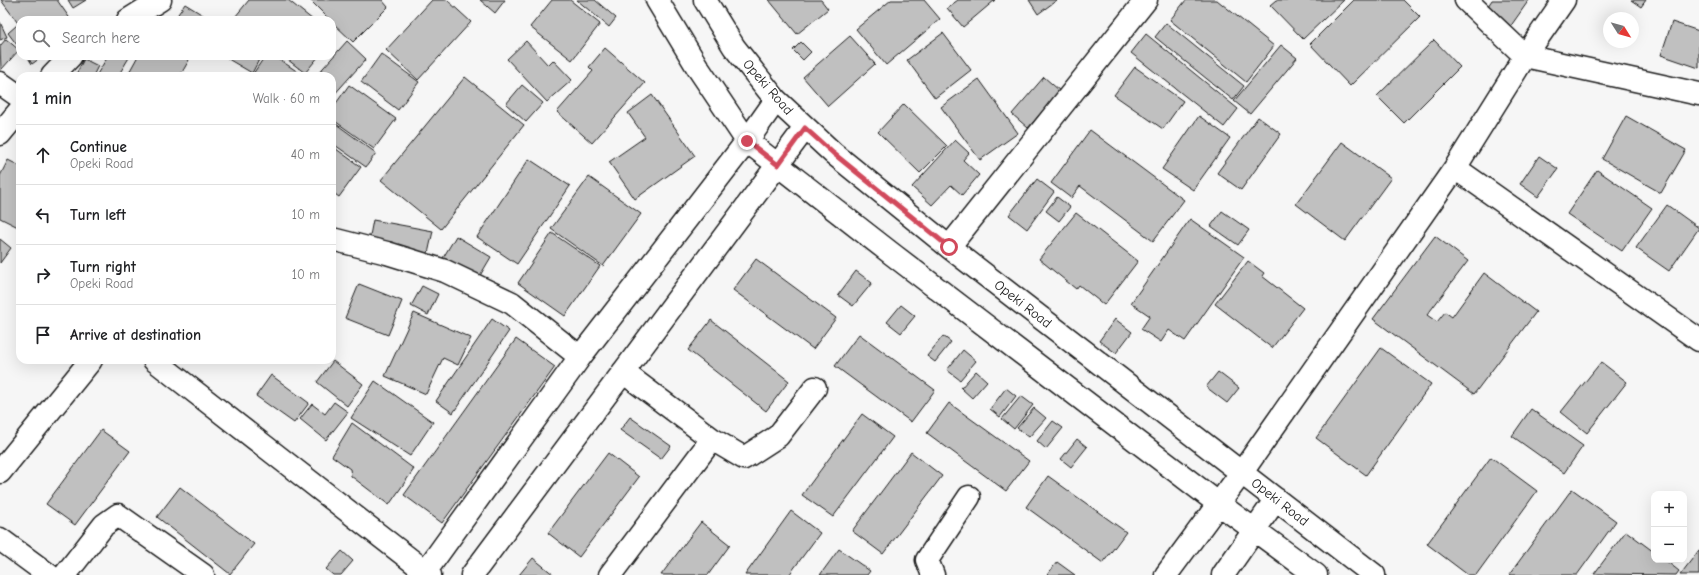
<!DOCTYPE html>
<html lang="en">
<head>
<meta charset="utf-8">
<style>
  body { margin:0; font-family:"Comic Neue",sans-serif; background:#f2f2f2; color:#202124 }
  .controls { position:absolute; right:12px; bottom:12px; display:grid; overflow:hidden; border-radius:8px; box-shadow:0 4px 16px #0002 }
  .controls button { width:36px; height:36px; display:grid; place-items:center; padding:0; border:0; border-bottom:1px solid #e0e0e0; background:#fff; color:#202124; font:20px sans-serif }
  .compass { position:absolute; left:1603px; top:12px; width:36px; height:36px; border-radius:50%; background:#fff; box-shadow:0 4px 16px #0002; rotate:127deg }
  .stop { position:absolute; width:12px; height:12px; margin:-9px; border:3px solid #d1495b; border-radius:50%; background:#fff }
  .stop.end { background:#d1495b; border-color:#fff; box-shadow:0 1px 4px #0008 }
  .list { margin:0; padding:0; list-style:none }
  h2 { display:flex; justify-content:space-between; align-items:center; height:52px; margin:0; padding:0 16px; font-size:17px }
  h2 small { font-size:13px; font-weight:400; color:#757577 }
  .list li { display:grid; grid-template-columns:26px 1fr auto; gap:12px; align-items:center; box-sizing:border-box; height:60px; padding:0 16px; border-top:1px solid #e0e0e0 }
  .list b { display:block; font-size:15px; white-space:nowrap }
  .list p { margin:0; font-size:13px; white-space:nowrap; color:#757577 }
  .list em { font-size:13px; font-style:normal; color:#757577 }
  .icon { flex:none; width:22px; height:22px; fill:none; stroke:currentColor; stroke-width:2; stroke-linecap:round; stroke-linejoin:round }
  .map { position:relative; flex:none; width:1699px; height:575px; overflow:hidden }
  .search { position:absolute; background:#fff; box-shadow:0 4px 16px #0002; left:16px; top:16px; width:320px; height:44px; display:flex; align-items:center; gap:10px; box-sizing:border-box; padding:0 14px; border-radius:12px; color:#757577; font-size:15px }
  .panel { position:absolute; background:#fff; box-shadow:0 4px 16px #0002; left:16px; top:72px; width:320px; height:292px; border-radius:12px }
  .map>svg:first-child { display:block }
  .building { fill:#c0c0c0; stroke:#1c1c1c }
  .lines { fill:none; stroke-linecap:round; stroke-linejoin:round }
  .minor-casing { stroke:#1c1c1c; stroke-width:25 }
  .minor { stroke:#fff; stroke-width:22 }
  .route { stroke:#d1495b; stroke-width:5 }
  .labels { text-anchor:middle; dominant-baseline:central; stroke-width:3; stroke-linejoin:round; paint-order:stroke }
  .street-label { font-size:14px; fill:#1c1c1c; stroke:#fff }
</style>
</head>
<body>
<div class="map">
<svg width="1699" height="575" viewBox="0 0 1699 575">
  <rect width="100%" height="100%" fill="#f6f6f6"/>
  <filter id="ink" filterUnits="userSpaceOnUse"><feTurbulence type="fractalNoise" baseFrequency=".025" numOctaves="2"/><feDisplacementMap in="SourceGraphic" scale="8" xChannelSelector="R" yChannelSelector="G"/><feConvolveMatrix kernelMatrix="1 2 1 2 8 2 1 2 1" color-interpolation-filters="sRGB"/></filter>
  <g filter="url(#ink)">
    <path class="building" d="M1 0H57L71 20H20V26Z
      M68 0H86L73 8Z
      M249 0H288L313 20H239L235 17Z
      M310 0H382L388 7 353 42 332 22V20H330Z
      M432 0H447L471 22 418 80 386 50Z
      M480 0H505L495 13Z
      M552 0H570L600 24 572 60 530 27Z
      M577 0H595L616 18 609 27Z
      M769 0H821L828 9 797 34Z
      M891 0H924L940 19 886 65 856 29Z
      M958 0H995L963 27 947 8Z
      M1029 0H1057L1038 14Z
      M1186 0H1217L1274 46 1246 82 1170 20Z
      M1276 0H1344L1303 39 1270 5Z
      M1354 0H1403L1420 17 1350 86 1310 44Z
      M1492 0H1529L1510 27 1486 9Z
      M1631 0H1646L1641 7Z
      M185 4 211 20H174Z
      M0 22 7 37 0 40Z
      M1672 22 1699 31V68L1661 55Z
      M1166 23 1244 86 1233 100 1155 37Z
      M17 25 20 29V49L8 33Z
      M943 33 971 70 935 98 907 60Z
      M1146 34 1238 109 1224 127 1131 53Z
      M850 36 875 64 828 106 803 77Z
      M6 39 19 50 1 70 0 46Z
      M1434 40 1460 67 1404 123 1377 96Z
      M347 41 366 59 332 97V76H316Z
      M526 41 548 65 553 60 572 80 547 102 507 59Z
      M801 42 811 52 803 60 793 50Z
      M1281 45 1297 58 1250 114 1234 101Z
      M605 48 645 83 592 143 557 112 593 71 589 67Z
      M381 54 419 82 398 110 361 82Z
      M27 56H43L32 64Z
      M108 56H130L118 76H96Z
      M138 56H182L189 60 180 76H127Z
      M223 56H261L252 73Z
      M265 56H274L304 76H256L253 74Z
      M283 56H319L305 73Z
      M84 59 98 66 93 76H75Z
      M1135 67 1183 101 1163 129 1114 95Z
      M465 77 524 125 441 229 381 180Z
      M1044 77 1060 91 1028 128 1012 114Z
      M979 79 1018 133 980 160 941 107Z
      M349 85 396 119 374 149 332 119V109Z
      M522 85 543 103 526 122 506 104Z
      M652 95 695 156 635 199 609 162 645 137 628 113Z
      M904 104 947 146 920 173 878 132Z
      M1199 116 1230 138 1193 190 1162 169Z
      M1626 116 1686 150 1661 193 1602 159Z
      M1258 117 1281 134 1241 190 1217 173Z
      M332 121 376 153 366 167 332 143Z
      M1090 130 1184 200 1153 241 1080 186 1071 198 1051 183Z
      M955 140 969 153 963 160 979 175 962 195 951 185 932 205 912 187Z
      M1342 142 1391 178 1345 241 1296 204Z
      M332 146 361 167 339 197 332 192Z
      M1539 156 1558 169 1538 197 1520 184Z
      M529 159 570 186 517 264 477 237Z
      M8 160 20 166V228L0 218V176Z
      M1597 170 1652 208 1622 251 1567 214Z
      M589 177 641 214 603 266 551 229Z
      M1037 179 1054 192 1027 229 1009 215Z
      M1057 197 1070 207 1059 221 1046 211Z
      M1667 205 1699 228 1669 271 1636 248Z
      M1222 211 1249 230 1238 245 1211 226Z
      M1076 213 1138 261 1104 305 1079 285 1076 289 1039 259Z
      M1190 219 1244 257 1185 341 1169 330 1161 342 1141 329 1150 316 1131 303Z
      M373 220 433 231 427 258 368 246Z
      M552 233 600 266 565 316 518 283Z
      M456 236 491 257 475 284 440 263Z
      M1435 236 1468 261 1427 315 1437 322 1445 312 1452 317 1484 273 1536 312 1474 394 1373 319Z
      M0 239 11 248 0 263Z
      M756 259 836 318 813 349 733 290Z
      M1248 261 1264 273 1262 276 1303 308 1272 348 1215 304Z
      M856 271 872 283 853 306 838 295Z
      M359 284 402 301 388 335 345 318Z
      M422 286 438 294 428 315 411 306Z
      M901 305 915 316 901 333 887 322Z
      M414 313 471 338 458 365 443 358 426 394 385 376Z
      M492 319 509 331 453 413 436 401Z
      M1115 319 1132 332 1116 353 1099 341Z
      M711 320 789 381 766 411 688 350Z
      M859 334 935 390 911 422 835 366Z
      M943 336 951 342 935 362 927 356Z
      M516 339 555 367 442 523 404 495Z
      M1381 348 1431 384 1366 475 1316 438Z
      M963 350 976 361 960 380 947 370Z
      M333 361 363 384 347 406 317 382Z
      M1601 362 1627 382 1587 433 1561 412Z
      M976 371 987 381 972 398 961 388Z
      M1218 372 1239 388 1227 403 1206 387Z
      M271 375 309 403 294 423 256 396Z
      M375 381 433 422 410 456 351 418Z
      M1006 388 1016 396 1000 417 990 409Z
      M1021 396 1033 405 1014 429 1002 419Z
      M334 402 348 412 326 440 300 419 312 404 325 414Z
      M949 403 1029 461 1006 491 927 433Z
      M1034 408 1046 418 1029 437 1017 428Z
      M1531 409 1583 446 1564 473 1512 436Z
      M862 414 893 437 833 517 802 495Z
      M630 417 671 446 661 459 620 430Z
      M1053 421 1063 428 1046 449 1037 441Z
      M352 423 414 469 389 505 351 476 350 469 332 456Z
      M101 430 130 451 75 525 46 504Z
      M1077 439 1087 447 1071 467 1061 459Z
      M911 452 942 476 883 554 852 531Z
      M608 453 639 477 579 557 548 533Z
      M1491 457 1537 491 1476 575H1468L1427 544Z
      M1048 476 1126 532 1103 563 1026 507Z
      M180 487 254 544 230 574 157 517Z
      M1572 489 1616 521 1577 575H1509Z
      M791 511 820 533 789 575H745Z
      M701 522 730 545 708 575H661Z
      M1626 531 1654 552V560H1665L1679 571 1676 575 1594 574Z
      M839 549 870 571 867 575H820Z
      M1699 550V575H1680Z
      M342 551 353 561 341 575H333L326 569Z
      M533 558 554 575H519Z
      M1057 562 1075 575H1047Z"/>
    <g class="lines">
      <g class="minor-casing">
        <path id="minor" d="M657 0 698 68 747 141 892 254 1219 504 1316 575
          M705 0 734 47 776 100 833 153 949 247 1374 575
          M1466 0 1525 56 1699 94
          M128 20 160 0
          M52 76 71 56
          M0 83 20 97
          M0 134 20 110
          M1455 168 1699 340
          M332 239 387 253 445 271 512 303 580 357
          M949 247 1146 0
          M154 360 430 575
          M623 372 712 439 744 458 778 436 815 388
          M0 472 91 360
          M0 539 49 575
          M65 575 104 525 118 515 203 575
          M423 575 580 357 747 141 776 100
          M472 575 805 128
          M610 575 712 439
          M933 575 927 560 969 497
          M1166 575 1242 472 1455 168 1525 56 1564 0
          M1223 575 1276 499"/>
      </g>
      <use href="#minor" class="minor"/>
    </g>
  </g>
  <g class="lines" filter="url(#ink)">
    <path class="route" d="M747 141 778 165 805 128 833 153 949 247"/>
  </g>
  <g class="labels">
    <g class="street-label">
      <text transform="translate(768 87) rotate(49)">Opeki Road</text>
      <text transform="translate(1023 304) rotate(38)">Opeki Road</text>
      <text transform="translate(1280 502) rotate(38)">Opeki Road</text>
    </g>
  </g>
</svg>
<div class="controls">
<button>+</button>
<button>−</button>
</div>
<svg class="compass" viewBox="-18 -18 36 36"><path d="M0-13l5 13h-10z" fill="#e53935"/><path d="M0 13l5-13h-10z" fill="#757577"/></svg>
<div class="stop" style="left:949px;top:247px"></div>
<div class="stop end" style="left:747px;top:141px"></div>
<div class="search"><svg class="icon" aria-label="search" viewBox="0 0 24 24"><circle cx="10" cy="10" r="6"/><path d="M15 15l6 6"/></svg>Search here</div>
<section class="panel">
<h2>1 min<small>Walk · 60 m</small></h2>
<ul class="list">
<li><svg class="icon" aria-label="ahead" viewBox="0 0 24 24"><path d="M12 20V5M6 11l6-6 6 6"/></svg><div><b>Continue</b><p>Opeki Road</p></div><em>40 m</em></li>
<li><svg class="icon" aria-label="left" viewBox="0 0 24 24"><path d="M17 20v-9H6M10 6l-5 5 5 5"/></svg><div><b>Turn left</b></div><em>10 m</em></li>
<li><svg class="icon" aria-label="right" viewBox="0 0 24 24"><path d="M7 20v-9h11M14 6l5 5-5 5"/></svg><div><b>Turn right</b><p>Opeki Road</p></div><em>10 m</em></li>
<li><svg class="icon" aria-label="arrive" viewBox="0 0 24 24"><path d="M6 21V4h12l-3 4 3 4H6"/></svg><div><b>Arrive at destination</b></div></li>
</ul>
</section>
</div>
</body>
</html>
